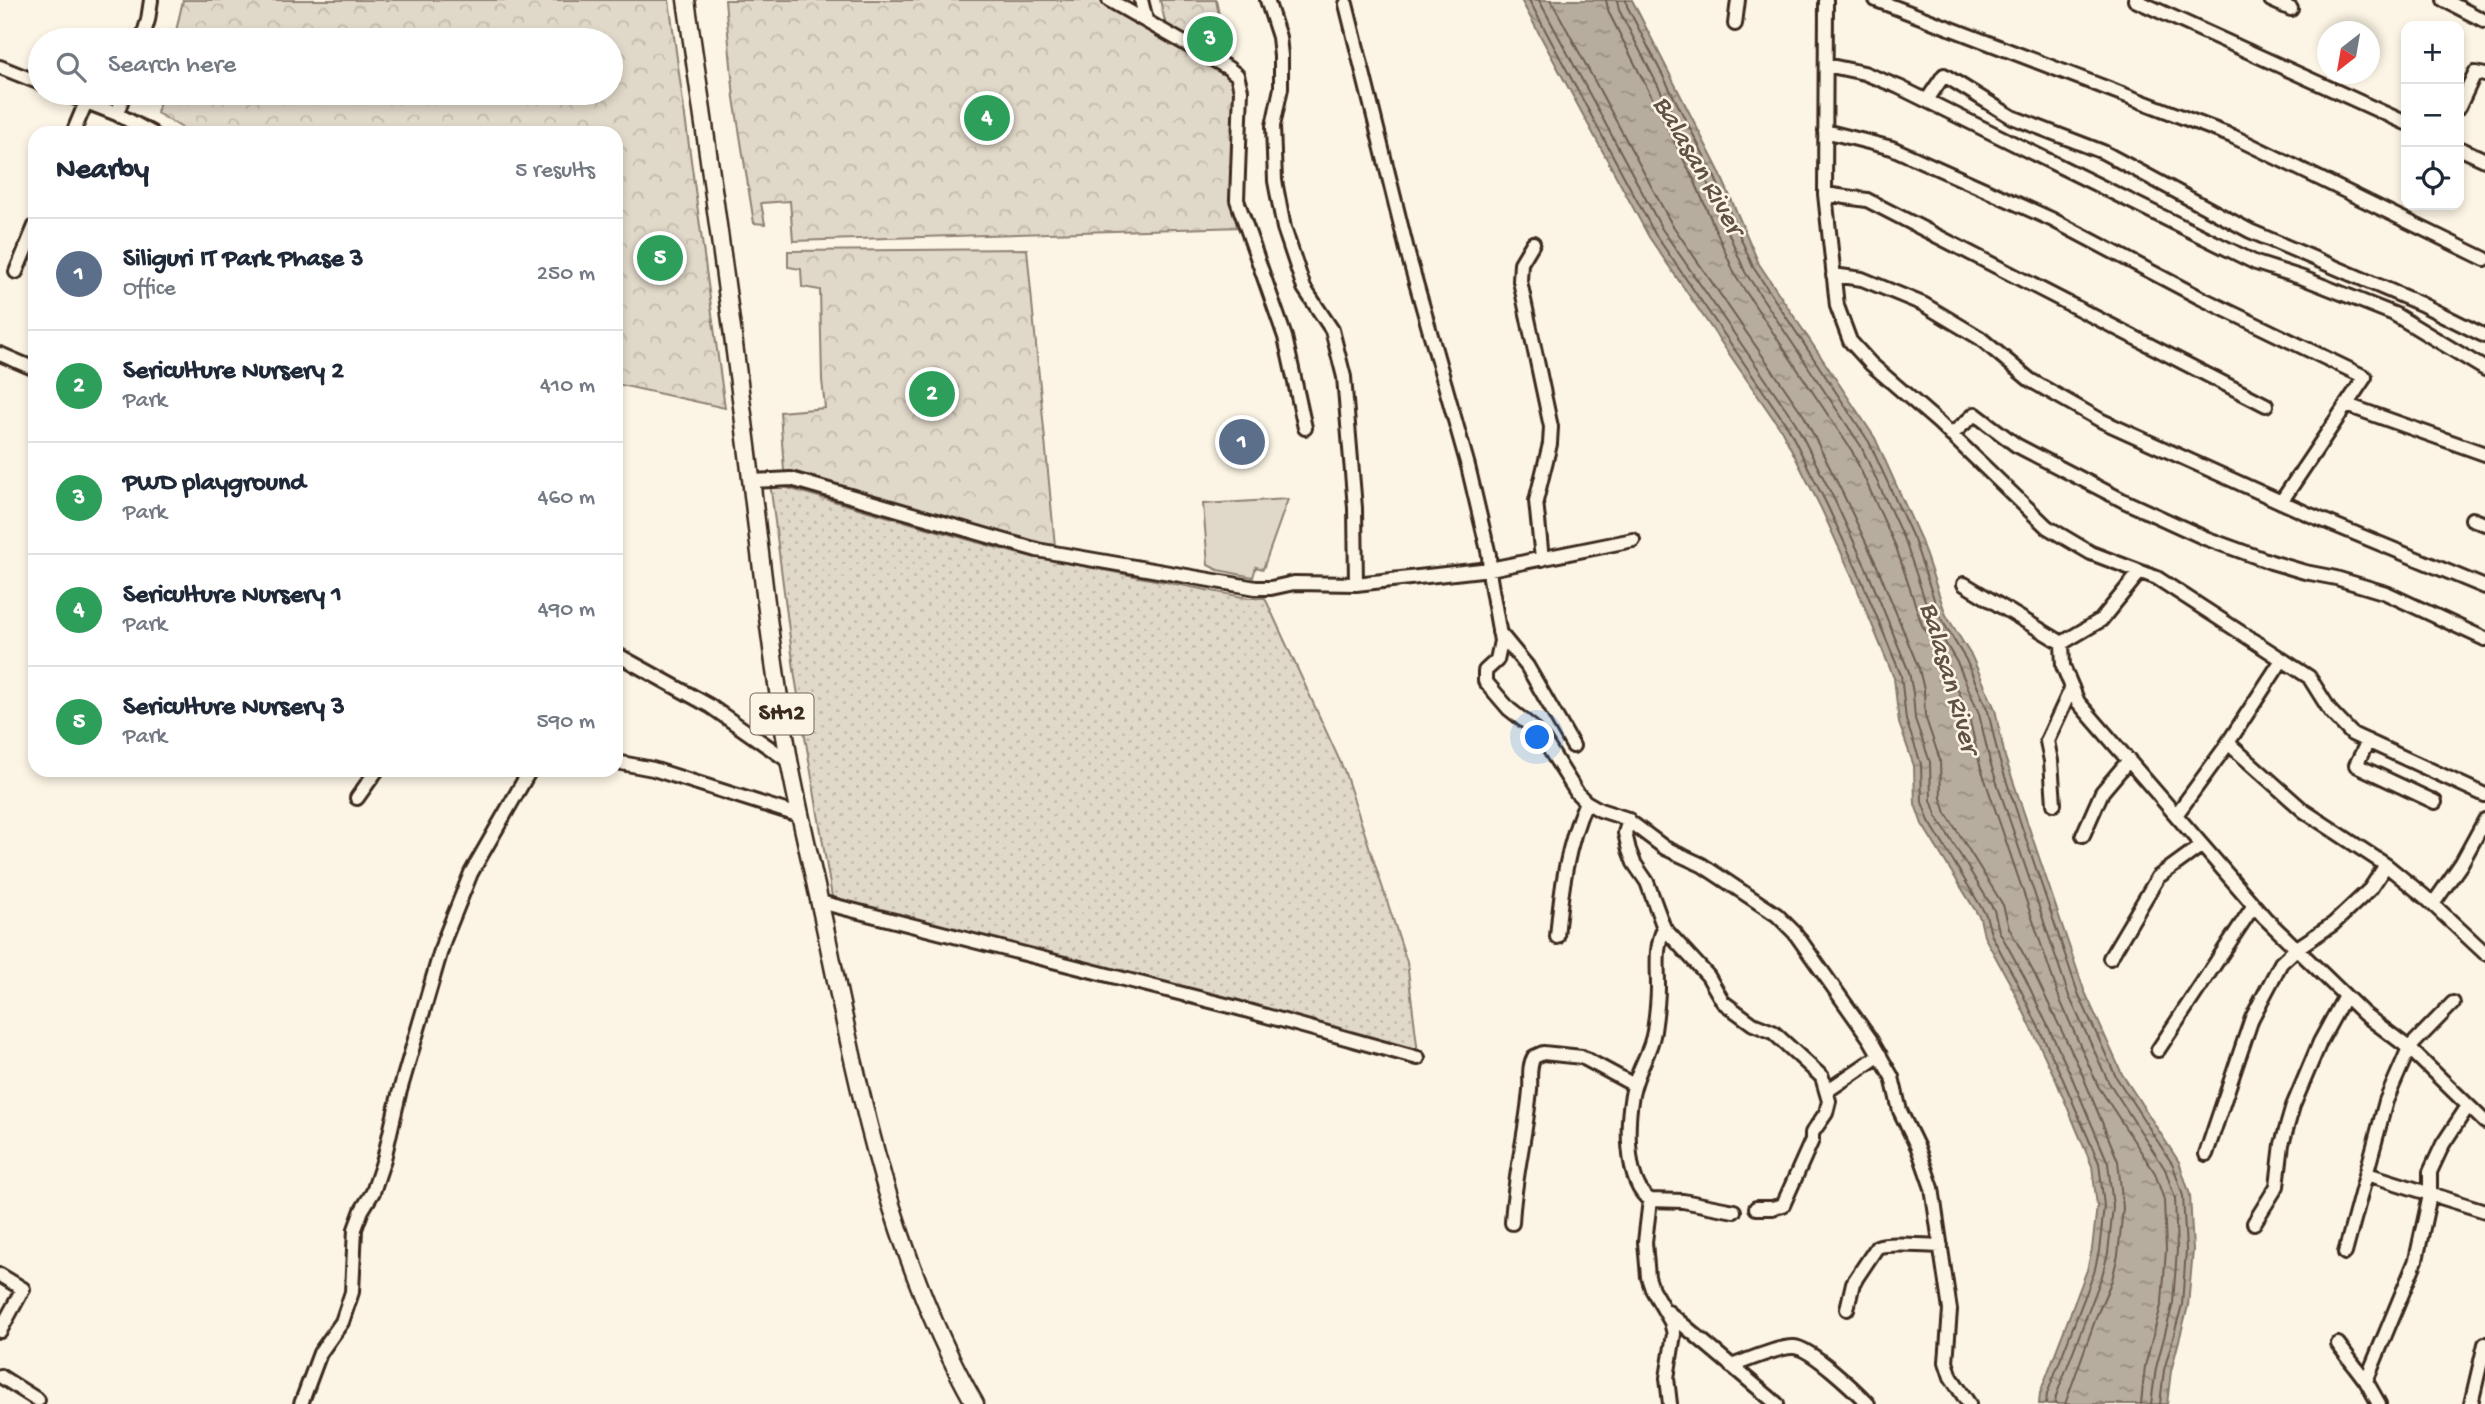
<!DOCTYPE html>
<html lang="en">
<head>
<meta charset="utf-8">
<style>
  body { margin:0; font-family:"Gochi Hand",sans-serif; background:#f6f6f7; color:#1f2937 }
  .controls { position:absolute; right:21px; top:21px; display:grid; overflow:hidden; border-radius:14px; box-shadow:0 4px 10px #0003 }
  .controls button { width:63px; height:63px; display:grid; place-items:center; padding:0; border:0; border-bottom:2px solid #e0e1e3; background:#fff; color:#1f2937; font:35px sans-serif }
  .compass { position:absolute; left:2317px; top:21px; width:63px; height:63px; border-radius:50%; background:#fff; box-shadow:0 4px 10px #0003; rotate:211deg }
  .you { position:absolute; left:1538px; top:738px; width:24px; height:24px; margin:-18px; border:5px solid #fff; border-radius:50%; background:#1a73e8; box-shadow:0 0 0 10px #1a73e833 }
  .badge { display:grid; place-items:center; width:46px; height:46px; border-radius:50%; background:#1f6fb2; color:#fff; font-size:23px; font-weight:700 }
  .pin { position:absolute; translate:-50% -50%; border:4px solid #fff; box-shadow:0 2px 7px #0006 }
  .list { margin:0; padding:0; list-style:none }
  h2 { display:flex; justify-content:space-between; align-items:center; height:91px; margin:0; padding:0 28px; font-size:30px }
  h2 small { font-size:23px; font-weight:400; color:#747a83 }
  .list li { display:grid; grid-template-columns:46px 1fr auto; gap:21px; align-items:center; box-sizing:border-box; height:112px; padding:0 28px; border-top:2px solid #e0e1e3 }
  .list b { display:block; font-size:26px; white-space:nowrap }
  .list p { margin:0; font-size:23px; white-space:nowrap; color:#747a83 }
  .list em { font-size:23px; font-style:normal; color:#747a83 }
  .icon { flex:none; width:38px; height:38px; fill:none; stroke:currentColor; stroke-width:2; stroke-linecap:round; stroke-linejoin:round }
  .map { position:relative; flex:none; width:2485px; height:1404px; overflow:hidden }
  .search { position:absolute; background:#fff; box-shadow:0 4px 10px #0003; left:28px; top:28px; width:595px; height:77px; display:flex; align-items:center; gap:18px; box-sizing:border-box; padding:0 24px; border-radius:38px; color:#747a83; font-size:26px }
  .panel { position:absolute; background:#fff; box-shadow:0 4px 10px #0003; left:28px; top:126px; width:595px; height:651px; border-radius:21px }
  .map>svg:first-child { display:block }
  .grass { fill:url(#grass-dots); stroke:#8e8173; stroke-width:2 }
  .park { fill:url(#park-crowns); stroke:#8e8173; stroke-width:2 }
  .garden { fill:#e0d8c8; stroke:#8e8173; stroke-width:2 }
  .water { fill:url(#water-ripples); stroke:#85796b; stroke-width:2 }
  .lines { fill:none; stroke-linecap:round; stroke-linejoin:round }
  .shore { stroke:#6d5e51; stroke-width:2 }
  .minor-casing { stroke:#3b2a1e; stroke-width:18 }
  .major-casing { stroke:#3b2a1e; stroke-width:21 }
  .minor { stroke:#fcf5e5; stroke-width:12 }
  .major { stroke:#fcf5e5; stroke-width:16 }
  .labels { text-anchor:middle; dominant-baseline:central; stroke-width:5; stroke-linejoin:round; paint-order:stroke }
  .shield { fill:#fcf5e5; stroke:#75675a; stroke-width:2 }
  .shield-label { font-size:24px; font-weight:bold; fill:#3b2a1e }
  .water-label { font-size:28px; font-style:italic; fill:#605144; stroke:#fcf5e5 }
</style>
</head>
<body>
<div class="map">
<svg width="2485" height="1404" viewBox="0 0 2485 1404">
  <defs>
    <pattern id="grass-dots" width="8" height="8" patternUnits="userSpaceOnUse" patternTransform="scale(1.75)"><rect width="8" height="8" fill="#e0d8c8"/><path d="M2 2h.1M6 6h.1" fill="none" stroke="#c1baab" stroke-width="1.8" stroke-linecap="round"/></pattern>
    <pattern id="park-crowns" width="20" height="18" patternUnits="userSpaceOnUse" patternTransform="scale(1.75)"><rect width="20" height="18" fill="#e0d8c8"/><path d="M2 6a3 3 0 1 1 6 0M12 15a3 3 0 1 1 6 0" fill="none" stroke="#c1baab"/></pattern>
    <pattern id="water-ripples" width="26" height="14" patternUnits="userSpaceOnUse" patternTransform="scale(1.75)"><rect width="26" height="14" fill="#b7ad9e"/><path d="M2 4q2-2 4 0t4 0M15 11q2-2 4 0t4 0" fill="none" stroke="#968d80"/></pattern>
  </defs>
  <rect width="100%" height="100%" fill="#fcf5e5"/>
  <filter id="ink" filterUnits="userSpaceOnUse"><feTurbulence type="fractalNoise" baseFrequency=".0143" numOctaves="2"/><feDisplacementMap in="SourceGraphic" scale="14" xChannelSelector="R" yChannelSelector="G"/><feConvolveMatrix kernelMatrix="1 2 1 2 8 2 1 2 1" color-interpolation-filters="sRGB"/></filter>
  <g filter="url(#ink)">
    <path class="grass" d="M770 483 1015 553 1248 598H1265L1344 770 1407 962 1418 1053 832 897 795 677Z"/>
    <path class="park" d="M183 0H669L725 408 616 384V133H191L157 113 162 93H611V40H174Z
      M725 0H1100L1230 74 1236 83 1242 227 793 241 790 201 761 203 765 224 754 223 734 98Z
      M1160 0H1216L1227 53 1166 26Z
      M1027 249 1055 546 1024 541 784 471 780 412 825 408 822 380 820 290 802 287 801 269 788 267V251Z"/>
    <path class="garden" d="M1288 499 1263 569 1256 567 1253 577 1218 570 1208 565 1203 504Z"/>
    <path class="water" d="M1521 0H1632L1719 171 1759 264 1875 438 1920 538 1946 615 1972 657 1995 709 2005 757 2084 990 2122 1074 2179 1162 2190 1195 2193 1250 2188 1306 2171 1371 2167 1404H2039L2040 1393 2087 1270 2092 1249 2097 1206 2092 1166 2056 1080 2011 985 1984 936 1980 918 1922 824 1915 804 1914 766 1899 723 1894 678 1852 576 1821 508 1782 431 1649 237Z"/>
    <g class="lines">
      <path class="shore" d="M1529 0 1655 234 1788 427 1827 505 1859 574 1901 675 1906 720 1921 764 1922 802 1929 821 1986 915 1991 934 2017 982 2062 1077 2099 1163 2104 1206 2099 1251 2094 1273 2047 1394 2046 1404
        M1539 0 1662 229 1795 422 1835 501 1867 570 1909 672 1913 693 1915 719 1930 762 1931 800 1937 817 1994 910 1999 931 2025 978 2070 1073 2108 1163 2113 1207 2108 1253 2102 1276 2056 1396 2055 1404
        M1551 0 1671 223 1804 416 1844 496 1877 566 1919 669 1924 690 1925 716 1940 760 1941 798 1946 813 2003 905 2009 928 2034 973 2080 1069 2118 1161 2123 1208 2118 1255 2112 1280 2097 1315 2065 1404
        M1606 0 1609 13 1695 182 1736 277 1852 451 1896 547 1922 625 1949 668 1969 717 1980 765 2060 1000 2098 1086 2155 1173 2164 1200 2166 1250 2162 1302 2145 1366 2141 1404
        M1617 0 1619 10 1705 177 1745 272 1861 446 1906 544 1932 621 1958 664 1979 714 1990 762 2069 996 2108 1081 2165 1169 2175 1198 2177 1250 2173 1303 2156 1368 2151 1404
        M1626 0 1627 6 1713 173 1753 267 1869 442 1914 540 1940 617 1966 660 1988 711 1999 759 2078 993 2116 1077 2173 1165 2183 1196 2186 1250 2182 1305 2164 1370 2160 1404"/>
      <g class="minor-casing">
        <path id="minor" d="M1109 0 1228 68 1237 75 1241 90 1237 200 1285 337 1305 428
          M1141 0 1146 20
          M1267 0 1279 37 1281 56V88L1273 126 1275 181 1284 228 1304 288 1332 330 1344 377 1355 508 1356 584
          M1826 0 1825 194 1837 306 1850 341 1871 364 1939 423 2047 527 2091 553 2157 578 2309 677 2331 712 2352 734 2485 795
          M1876 0 2232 136 2485 259
          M2135 0 2406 123
          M2271 0 2291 9
          M2444 0 2485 21
          M1346 4 1409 258 1468 466 1489 555 1490 578 1501 641 1497 660 1485 671V681L1509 709 1532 727 1545 742 1577 793 1586 802 1600 810 1625 818 1665 848 1702 865 1777 915 1795 933 1870 1039 1892 1077 1900 1111 1918 1148 1932 1188 1950 1310 1946 1362 1951 1377 1969 1404
          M1735 24 1738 0
          M142 40 148 20 151 0
          M1826 65 1864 73 1899 87 2256 263 2303 278 2394 314 2485 369
          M0 67 40 83
          M63 93 117 114 152 133
          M1927 100 1944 75 2012 117 2103 152 2250 231 2421 304 2485 336
          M2459 107 2475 73 2485 75
          M117 114 124 93
          M1825 131 1892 148 2051 219 2199 297 2365 377 2281 502
          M73 133 86 102
          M2459 148 2485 160
          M1825 194 1867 200 2266 405
          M1533 243 1521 263 1520 281 1551 427 1550 444 1536 501 1542 559
          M16 272 35 226
          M1833 275 1862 279 1923 304 1980 338 2030 380 2102 421 2308 514 2485 587
          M0 354 35 369
          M2347 405 2485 454
          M1951 435 1975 414 2016 445 2124 501 2205 538 2271 562 2305 572 2336 578 2386 593 2485 639
          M752 481 791 479 1037 550 1256 588H1271L1294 583 1356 584 1490 569 1633 540
          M2472 519 2485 524
          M1964 584 2062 643 2063 666 2078 702 2265 918 2364 1014 2409 1048 2485 1122
          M1499 632 1527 666 1573 746
          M2062 643 2101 620 2140 572
          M616 654 710 706 790 762
          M2368 741 2356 765 2435 802
          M2228 743 2304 811 2386 865 2424 896 2485 953
          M616 762 653 769 801 816
          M357 798 377 770
          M2054 804 2051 761 2047 741 2072 687
          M2176 815 2224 749 2282 660
          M1629 820 1625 833 1629 850 1634 863 1647 882 1664 928 1708 976 1723 1002 1753 1024 1773 1032 1822 1077 1829 1101 1826 1113 1812 1133V1140L1783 1205 1772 1208H1756
          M2083 835 2102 792 2129 760
          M820 902 1234 1007 1418 1058
          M2433 904 2461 864 2485 820
          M1664 928C1655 948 1658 966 1658 987 1658 1001 1656 1017 1654 1031 1651 1052 1639 1067 1634 1087 1626 1114 1624 1183 1650 1200L1645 1242 1648 1277 1652 1289 1671 1322 1674 1334 1667 1378 1670 1404
          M1557 937C1561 890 1567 845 1586 802
          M2110 958 2158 877 2202 845
          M2158 1050 2254 905
          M1827 1091 1880 1055
          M2206 1154 2252 1018 2281 963 2297 948 2333 924 2370 889 2386 865
          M2367 1174 2485 1211
          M1650 1200 1683 1201 1734 1211
          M1512 1223C1514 1178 1526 1135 1530 1090 1531 1079 1528 1067 1534 1057L1543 1053 1582 1057 1634 1085
          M2254 1223 2277 1186 2282 1144 2293 1106 2320 1042 2345 996
          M2345 1253 2386 1101 2409 1048 2453 1003
          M0 1275 23 1289 0 1331
          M1847 1309 1853 1283 1877 1247C1889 1242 1925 1246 1941 1246
          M1668 1312 1777 1404
          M2338 1344 2366 1381 2379 1404
          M1731 1366C1746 1361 1780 1346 1794 1347 1811 1348 1856 1391 1868 1404
          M0 1376 38 1400
          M2366 1381 2416 1260 2430 1195V1172L2443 1144 2468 1106
          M301 1404 320 1353 342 1322 352 1292 355 1229 362 1210 373 1192 384 1159 399 1094 444 940 471 873 530 770
          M2471 1404 2485 1344"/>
      </g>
      <g class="major-casing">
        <path id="major" d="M686 0C707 143 727 286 745 430 759 540 770 651 789 760 800 819 815 878 827 937 860 1097 893 1260 975 1404"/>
      </g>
      <use href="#minor" class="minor"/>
      <use href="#major" class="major"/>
    </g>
  </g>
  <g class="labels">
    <rect class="shield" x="750.5" y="693.5" width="63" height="41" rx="5"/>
    <g class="shield-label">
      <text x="782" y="714">SH12</text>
    </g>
    <g class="water-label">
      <text transform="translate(1697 166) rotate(60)">Balasan River</text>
      <text transform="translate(1948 678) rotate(74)">Balasan River</text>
    </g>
  </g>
</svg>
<div class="controls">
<button>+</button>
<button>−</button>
<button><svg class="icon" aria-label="locate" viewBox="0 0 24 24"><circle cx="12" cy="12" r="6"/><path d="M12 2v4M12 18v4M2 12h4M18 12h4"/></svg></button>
</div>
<svg class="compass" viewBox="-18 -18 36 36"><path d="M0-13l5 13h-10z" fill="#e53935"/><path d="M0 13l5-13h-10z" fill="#747a83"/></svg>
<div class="you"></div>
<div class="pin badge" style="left:1242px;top:442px;background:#5c6f8a">1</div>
<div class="pin badge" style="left:932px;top:394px;background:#2e9e5b">2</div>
<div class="pin badge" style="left:1210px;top:39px;background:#2e9e5b">3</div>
<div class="pin badge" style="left:987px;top:118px;background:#2e9e5b">4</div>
<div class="pin badge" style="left:660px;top:258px;background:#2e9e5b">5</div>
<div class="search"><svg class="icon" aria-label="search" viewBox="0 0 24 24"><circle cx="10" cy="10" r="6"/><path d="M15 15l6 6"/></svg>Search here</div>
<section class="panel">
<h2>Nearby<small>5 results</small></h2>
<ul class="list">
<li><span class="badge" style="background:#5c6f8a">1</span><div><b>Siliguri IT Park Phase 3</b><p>Office</p></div><em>250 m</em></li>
<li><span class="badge" style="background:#2e9e5b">2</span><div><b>Sericulture Nursery 2</b><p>Park</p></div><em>410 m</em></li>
<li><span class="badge" style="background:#2e9e5b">3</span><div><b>PWD playground</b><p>Park</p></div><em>460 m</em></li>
<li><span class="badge" style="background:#2e9e5b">4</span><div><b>Sericulture Nursery 1</b><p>Park</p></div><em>490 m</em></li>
<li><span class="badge" style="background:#2e9e5b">5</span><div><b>Sericulture Nursery 3</b><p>Park</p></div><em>590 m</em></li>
</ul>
</section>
</div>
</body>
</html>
